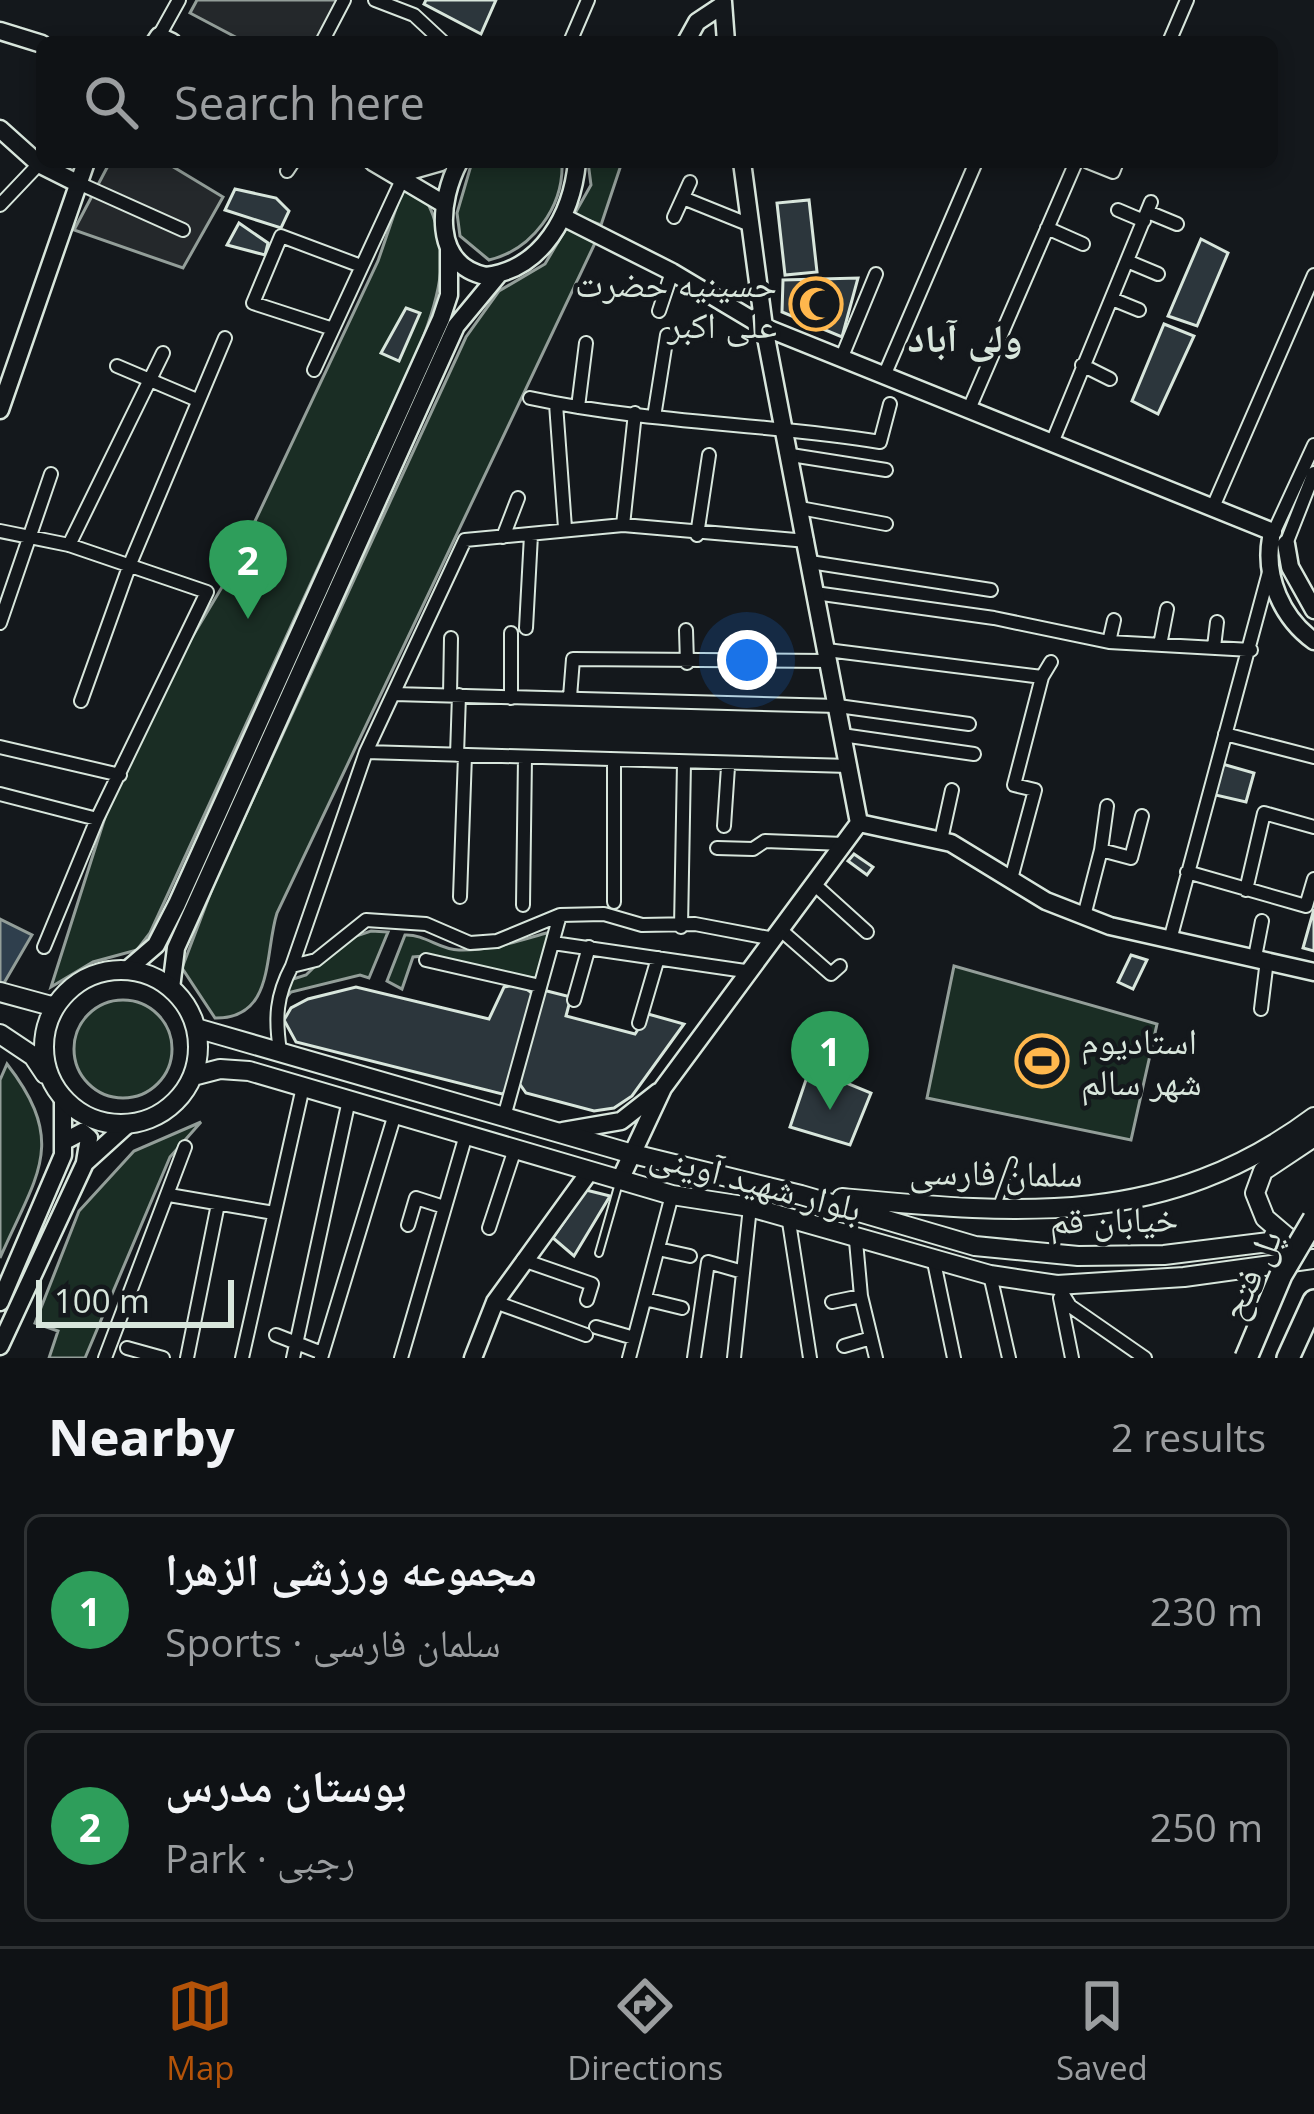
<!DOCTYPE html>
<html lang="en">
<head>
<meta charset="utf-8">
<style>
  body { margin:0; font-family:"Open Sans","Noto Naskh Arabic",sans-serif; background:#1d2022; color:#f1f3f6 }
  .scale { position:absolute; left:36px; bottom:30px; width:198px; box-sizing:border-box; padding-left:12px; border:6px solid #d8e6dc; border-top:0; font-size:33px; line-height:42px; white-space:nowrap; color:#d8e6dc; -webkit-text-stroke:9px #14181c; paint-order:stroke }
  .you { position:absolute; left:747px; top:660px; width:42px; height:42px; margin:-30px; border:9px solid #fff; border-radius:50%; background:#1a73e8; box-shadow:0 0 0 18px #1a73e833 }
  .badge { display:grid; place-items:center; width:78px; height:78px; border-radius:50%; background:#b45309; color:#fff; font-size:39px; font-weight:700 }
  .pin { position:absolute; translate:-50% -99px; filter:drop-shadow(0 3px 6px #0008) }
  .pin::after { content:''; position:absolute; top:63px; width:42px; height:36px; background:inherit; clip-path:polygon(0 0,100% 0,50% 100%) }
  .list { margin:0; padding:0; list-style:none }
  h2 { display:flex; justify-content:space-between; align-items:center; height:156px; margin:0; padding:0 48px; font-size:51px }
  h2 small { font-size:39px; font-weight:400; color:#9b9ea0 }
  .list li { display:grid; grid-template-columns:78px 1fr auto; gap:36px; align-items:center; box-sizing:border-box; height:192px; margin:0 24px 24px; padding:0 24px; border:3px solid #2f3234; border-radius:18px }
  .list b { display:block; font-size:45px; white-space:nowrap }
  .list p { margin:0; font-size:39px; white-space:nowrap; color:#9b9ea0 }
  .list em { font-size:39px; font-style:normal; color:#9b9ea0 }
  .icon { flex:none; width:66px; height:66px; fill:none; stroke:currentColor; stroke-width:2; stroke-linecap:round; stroke-linejoin:round }
  .map { position:relative; flex:none; width:1314px; height:1358px; overflow:hidden }
  .search { position:absolute; background:#0f1215; box-shadow:0 6px 18px #0003; left:36px; right:36px; top:36px; height:132px; display:flex; align-items:center; gap:30px; box-sizing:border-box; padding:0 42px; border-radius:18px; color:#9b9ea0; font-size:45px }
  .sheet { height:588px; background:#0f1215 }
  nav { display:flex; justify-content:space-around; align-items:center; box-sizing:border-box; height:168px; border-top:3px solid #2f3234; background:#0f1215; font-size:33px; color:#9b9ea0 }
  nav a { display:grid; justify-items:center; gap:6px }
  nav .on { color:#b45309 }
  .map>svg:first-child { display:block }
  .green { fill:#1a2d24; stroke:#939e99; stroke-width:3 }
  .parking { fill:#24282b; stroke:#939e99; stroke-width:3 }
  .water { fill:#2f3f4d; stroke:#939e99; stroke-width:3 }
  .building { fill:#2c363c; stroke:#d8e6dc; stroke-width:3 }
  .lines { fill:none; stroke-linecap:round; stroke-linejoin:round }
  .lane-casing { stroke:#d8e6dc; stroke-width:10 }
  .street-casing { stroke:#d8e6dc; stroke-width:16 }
  .secondary-casing { stroke:#d8e6dc; stroke-width:21 }
  .primary-casing { stroke:#d8e6dc; stroke-width:22 }
  .highway-casing { stroke:#d8e6dc; stroke-width:26 }
  .lane { stroke:#14181c; stroke-width:6 }
  .street { stroke:#14181c; stroke-width:12 }
  .secondary { stroke:#14181c; stroke-width:16 }
  .primary { stroke:#14181c; stroke-width:18 }
  .highway { stroke:#14181c; stroke-width:21 }
  .highway-bridge-casing { stroke:#d8e6dc; stroke-width:26; stroke-linecap:butt }
  .highway-bridge { stroke:#14181c; stroke-width:21 }
  .labels { text-anchor:middle; dominant-baseline:central; stroke-width:9; stroke-linejoin:round; paint-order:stroke }
  .poi-label { font-size:36px; fill:#d8e6dc; stroke:#14181c; text-anchor:end }
  .street-label { font-size:36px; fill:#d8e6dc; stroke:#14181c }
  .neighbourhood-label { font-size:39px; font-weight:bold; fill:#d8e6dc; stroke:#14181c }
</style>
</head>
<body>
<div class="map">
<svg width="1314" height="1358" viewBox="0 0 1314 1358">
  <rect width="100%" height="100%" fill="#14181c"/>
  <path class="green" d="M472 162H562C564 207 532 250 489 260L460 236 457 213Z
    M588 162H622L601 225 574 215 591 185Z
    M404 185 427 201C452 252 440 295 420 346L150 933 137 950 93 962 51 987 106 814 182 654 231 572 378 261Z
    M568 225 596 241 277 913C264 954 275 1019 215 1018L182 968 215 881 466 337 499 291 545 264Z
    M371 931 388 932 369 978 360 975 291 992 282 1002 290 980 306 975 341 941Z
    M550 932 537 979 424 956 413 957 402 989 387 981 405 935C425 934 440 950 459 950 490 951 517 941 550 932Z
    M954 966 1157 1024 1131 1140 927 1098Z
    M74 1049a49 49 0 1 1 98 0a49 49 0 1 1-98 0Z
    M7 1064C69 1144 36 1175 0 1258V1080Z
    M201 1122 170 1157 85 1358H49L58 1331 35 1323 79 1211 134 1151Z"/>
  <path class="parking" d="M197 0H339L317 42H245L190 13Z
    M110 162H165L223 197 183 268 74 230Z"/>
  <path class="water" d="M0 919 32 935 4 983 0 982Z"/>
  <path class="building" d="M426 0H496L481 34 424 4Z
    M235 189 276 198 289 211 281 228 225 210Z
    M809 200 817 272 785 275 777 203Z
    M239 223 268 243 265 255 227 245Z
    M1201 239 1228 253 1197 326 1168 316Z
    M858 278 842 337 782 312 783 280Z
    M406 308 420 313 399 361 381 353Z
    M1164 324 1194 336 1158 414 1132 401Z
    M1219 763 1254 773 1246 802 1211 794Z
    M854 854 873 867 867 875 848 861Z
    M1314 909V951L1303 948Z
    M1131 955 1147 960 1133 989 1118 982Z
    M521 984 534 995 510 1089 502 1094 296 1042 284 1020 291 1008 308 999 356 987 489 1019 504 987Z
    M543 990 571 997 566 1016 635 1034 648 1014 684 1024 632 1096 614 1108 594 1111 526 1093 519 1083Z
    M810 1068 871 1093 850 1145 790 1127Z
    M586 1190 610 1196 574 1256 553 1238Z"/>
  <g class="lines">
    <g class="lane-casing">
      <path id="lane" d="M998 1203 1013 1161
        M599 1253 619 1183"/>
    </g>
    <g class="street-casing">
      <path id="street" d="M375 0 414 15 443 42
        M159 36 179 0
        M322 42 344 0
        M570 42 588 0
        M1169 42 1187 0
        M1088 162 1113 172 1117 162
        M287 171 293 162
        M76 182 183 230
        M683 198 750 225
        M0 205 39 164
        M1118 210 1144 221
        M1148 212 1177 224
        M674 217 690 182
        M1047 228 1083 244
        M1127 261 1158 274
        M1112 299 1139 310
        M659 311 672 272
        M333 329 253 303 281 236 361 266
        M841 359 876 274
        M1082 365 1110 379
        M117 366 197 400
        M314 370 400 184 399 175
        M884 376 976 162
        M530 398C646 423 764 423 880 442L890 404
        M556 404 565 528
        M578 407 586 343
        M969 409 1076 162
        M654 417 667 335
        M1052 443 1151 202
        M791 455 886 470
        M1213 507 1314 275
        M800 508 886 524
        M623 525 635 413
        M0 531 69 545 207 592 97 819 44 947
        M697 535 709 455
        M1272 536 1314 445
        M503 537 518 498
        M1286 544 1314 473
        M69 545 163 353
        M810 562 991 590
        M815 593 994 618 1109 642 1251 650
        M0 623 51 474
        M526 628 531 535
        M686 630 687 663
        M511 633V698
        M1109 642 1114 620
        M1160 645 1167 609
        M1214 647 1217 622
        M827 650 1042 677
        M394 694 838 706 969 724
        M450 695 451 638
        M570 697 573 659 829 661
        M81 701 130 564 225 338
        M1225 734 1314 757
        M842 735 974 754
        M0 747 120 775
        M366 752 849 766
        M457 755 459 695
        M0 794 97 819
        M724 826 728 767
        M941 840 952 790
        M717 848 753 849 765 841 844 844
        M1101 850 1107 806
        M1187 872 1306 906 1314 879
        M1011 879 1035 790 1014 785 1042 677 1051 662
        M815 885 867 932
        M1246 890 1264 813 1314 827
        M460 897 465 755
        M614 902V761
        M523 905 525 757
        M1084 916 1101 850 1131 858 1142 816
        M681 927 684 762
        M783 932 831 974 840 966
        M1170 940 1269 572
        M553 943 745 971
        M1255 957 1262 921
        M426 960 540 986
        M292 966 366 752 465 540 623 525 807 541
        M574 1000 589 947
        M1261 1009 1267 960
        M639 1023 658 958
        M280 1051C275 1018 276 996 292 966L316 960 366 920 426 924 470 943 497 941 560 915 604 914 642 925 695 924 769 938
        M504 1117 560 915
        M169 1195 274 1213
        M789 1222 810 1358
        M408 1225 416 1198 444 1207
        M489 1228 515 1149
        M856 1241 861 1296 876 1358
        M658 1249 690 1256
        M523 1260 592 1284 587 1300
        M934 1262 954 1358
        M990 1275 1009 1358
        M1057 1285 1070 1306 1145 1358
        M1060 1298 1072 1358
        M645 1299 682 1308
        M495 1302 586 1335
        M832 1302 861 1296
        M596 1327 634 1338
        M276 1335 322 1353
        M844 1346 871 1338
        M127 1348 163 1358
        M105 1358 185 1147
        M187 1358 218 1204
        M242 1358 303 1087
        M293 1358 349 1100
        M321 1358 395 1114
        M401 1358 466 1135
        M629 1358 672 1195
        M694 1358 708 1262 743 1272
        M734 1358 750 1207"/>
    </g>
    <g class="secondary-casing">
      <path id="secondary" d="M723 2 726 42
        M0 31 42 44
        M155 42 159 36 172 42
        M686 42 697 22 721 6
        M0 129 39 164 75 182
        M373 162 444 204
        M459 162C439 200 431 265 486 276 543 269 572 214 577 162
        M399 174 441 162
        M563 217 672 272 764 327 1273 532
        M0 410 86 162
        M1271 538C1264 577 1282 618 1314 641
        M1286 544 1290 567 1314 610
        M859 823 951 843 1046 901 1110 926 1314 972
        M127 970 156 945 177 904 441 319 449 295V249
        M171 988 176 948 456 326 499 274
        M563 1131 621 1121 658 1092
        M63 1142 82 1132 89 1138 85 1162
        M620 1180 663 1088 859 823 764 327 742 162
        M0 1302 63 1155V1098
        M0 1346 85 1163 128 1124
        M473 1358 495 1302 590 1171"/>
    </g>
    <g class="primary-casing">
      <path id="primary" d="M44 1047a77 77 0 1 1 154 0a77 77 0 1 1-154 0Z
        M0 992 55 1007
        M196 1028 629 1153 801 1195 975 1246 1078 1256 1164 1255 1309 1237
        M0 1034 33 1056 45 1074
        M193 1076 220 1069 249 1071 672 1195 750 1207 990 1275 1057 1285 1184 1277 1314 1259
        M842 1198C1017 1214 1164 1229 1314 1117
        M1292 1241 1265 1218 1255 1193 1263 1171 1314 1137"/>
    </g>
    <g class="highway-casing">
      <path id="highway" d="M1288 1358 1314 1301"/>
    </g>
    <use href="#lane" class="lane"/>
    <use href="#street" class="street"/>
    <use href="#secondary" class="secondary"/>
    <use href="#primary" class="primary"/>
    <use href="#highway" class="highway"/>
    <g class="highway-bridge-casing">
      <path id="highway-bridge" d="M1246 1358 1281 1275 1314 1219"/>
    </g>
    <use href="#highway-bridge" class="highway-bridge"/>
  </g>
  <defs>
    <g id="mosque-ring" transform="scale(2.7)"><circle r="9.5" fill="#14181c" stroke="#ffb74d" stroke-width="1.5"/><path d="M3.5-4.9A6 6 0 1 0 3.5 4.9A5 5 0 1 1 3.5-4.9Z" fill="#ffb74d"/></g>
    <g id="stadium-ring" transform="scale(2.7)"><circle r="9.5" fill="#14181c" stroke="#ffb74d" stroke-width="1.5"/><path d="M0-5a6.5 5 0 1 0 0 10a6.5 5 0 1 0 0-10ZM-3.5-1.8h7v3.6h-7Z" fill="#ffb74d"/></g>
  </defs>
  <g fill-rule="evenodd">
    <use href="#mosque-ring" x="816" y="304"/>
    <use href="#stadium-ring" x="1042" y="1061"/>
  </g>
  <g class="labels">
    <g class="poi-label">
      <text x="777" y="283">حسینیه حضرت<tspan x="777" dy="41">علی اکبر</tspan></text>
      <text x="1081" y="1040" text-anchor="start">استادیوم<tspan x="1081" dy="41">شهر سالم</tspan></text>
    </g>
    <g class="street-label">
      <text transform="translate(996 1172) rotate(1)">سلمان فارسی</text>
      <text transform="translate(756 1181) rotate(15)">بلوار شهید آوینی</text>
      <text transform="translate(1114 1219) rotate(-1)">خیابان قم</text>
      <text transform="translate(1250 1274) rotate(-64)">پل فتح</text>
    </g>
    <g class="neighbourhood-label">
      <text x="965" y="336">ولی آباد</text>
    </g>
  </g>
</svg>
<div class="scale">100 m</div>
<div class="you"></div>
<div class="pin badge" style="left:830px;top:1110px;background:#2e9e5b">1</div>
<div class="pin badge" style="left:248px;top:619px;background:#2e9e5b">2</div>
<div class="search"><svg class="icon" aria-label="search" viewBox="0 0 24 24"><circle cx="10" cy="10" r="6"/><path d="M15 15l6 6"/></svg>Search here</div>
</div>
<section class="sheet">
<h2>Nearby<small>2 results</small></h2>
<ul class="list">
<li><span class="badge" style="background:#2e9e5b">1</span><div><b>مجموعه ورزشی الزهرا</b><p>Sports · سلمان فارسی</p></div><em>230 m</em></li>
<li><span class="badge" style="background:#2e9e5b">2</span><div><b>بوستان مدرس</b><p>Park · رجبی</p></div><em>250 m</em></li>
</ul>
</section>
<nav>
<a class="on"><svg class="icon" aria-label="map" viewBox="0 0 24 24"><path d="M3 6l6-2 6 2 6-2v14l-6 2-6-2-6 2zM9 4v14M15 6v14"/></svg>Map</a>
<a><svg class="icon" aria-label="directions" viewBox="0 0 24 24"><path d="M12 3l9 9-9 9-9-9zM9 14v-3h6M13 9l2 2-2 2"/></svg>Directions</a>
<a><svg class="icon" aria-label="saved" viewBox="0 0 24 24"><path d="M7 4h10v16l-5-4-5 4z"/></svg>Saved</a>
</nav>
</body>
</html>
